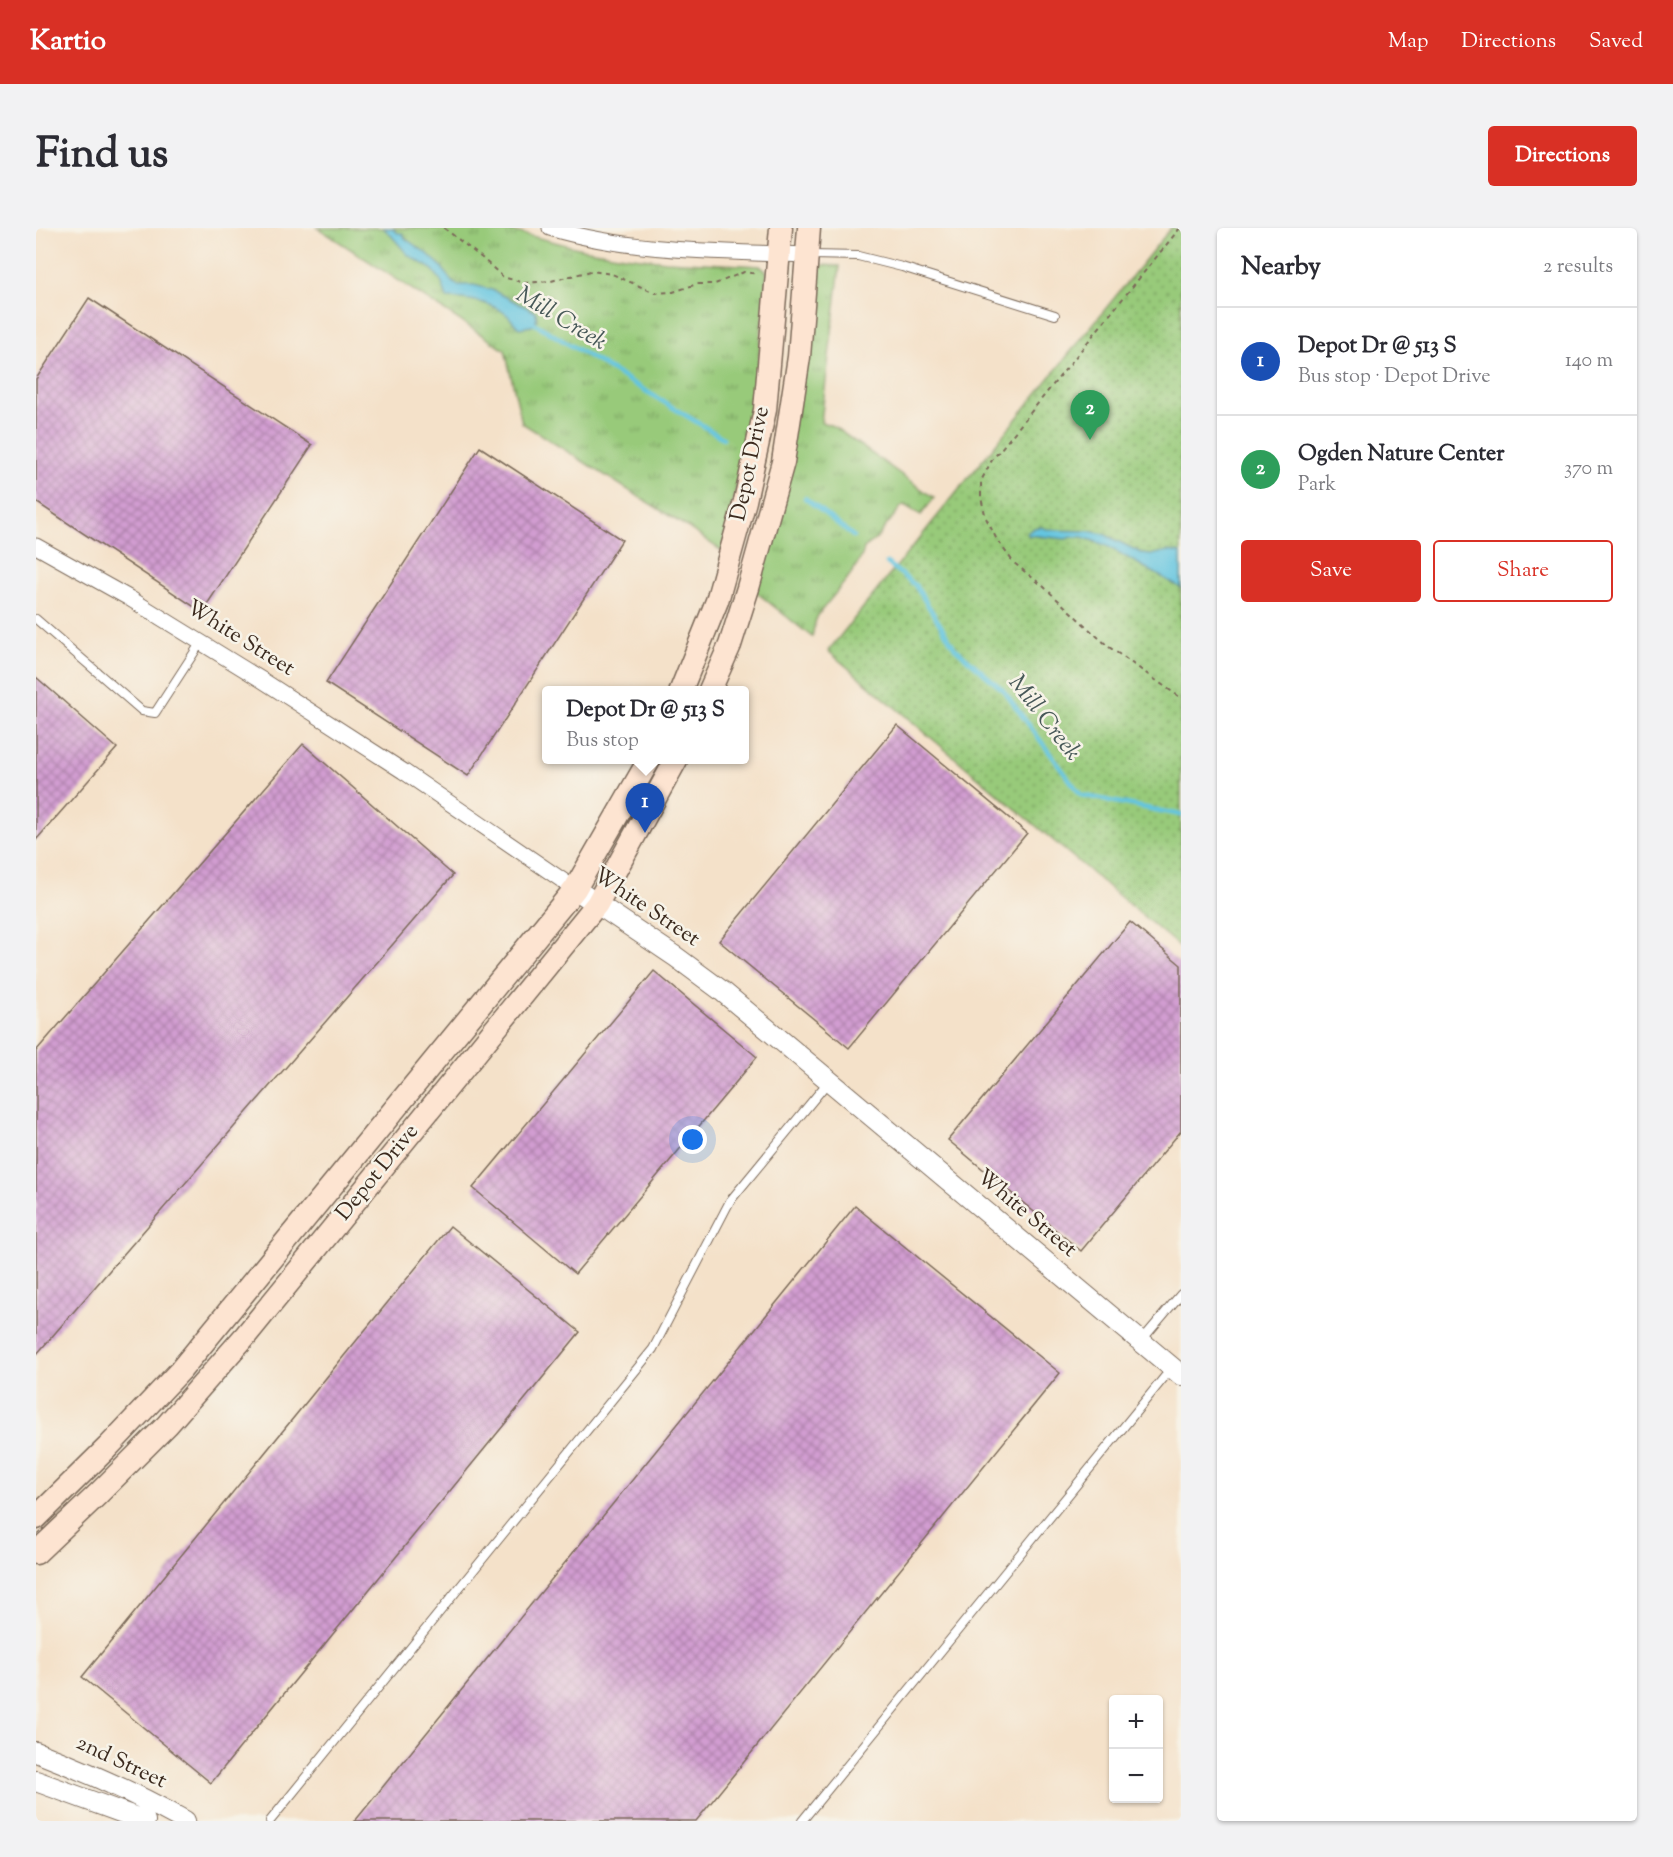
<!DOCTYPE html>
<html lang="en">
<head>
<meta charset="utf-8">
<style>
  body { margin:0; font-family:"Sorts Mill Goudy",serif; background:#f2f2f3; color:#2b2b33 }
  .controls { position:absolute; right:18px; bottom:18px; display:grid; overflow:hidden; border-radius:6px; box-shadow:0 2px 4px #0004 }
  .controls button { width:54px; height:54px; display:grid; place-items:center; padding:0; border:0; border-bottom:2px solid #e1e1e2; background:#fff; color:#2b2b33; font:30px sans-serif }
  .you { position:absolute; left:657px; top:912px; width:21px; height:21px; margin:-15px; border:4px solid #fff; border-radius:50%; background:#1a73e8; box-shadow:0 0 0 9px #1a73e833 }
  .badge { display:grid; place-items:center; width:39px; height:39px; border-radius:50%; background:#d93025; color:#fff; font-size:20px; font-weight:700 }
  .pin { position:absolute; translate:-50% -50px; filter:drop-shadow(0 2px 3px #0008) }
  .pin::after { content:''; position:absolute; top:32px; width:21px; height:18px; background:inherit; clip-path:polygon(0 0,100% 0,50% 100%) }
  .popup { position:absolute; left:506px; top:458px; width:207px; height:78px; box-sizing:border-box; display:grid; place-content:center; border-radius:6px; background:#fff; filter:drop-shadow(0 2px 4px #0005); font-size:20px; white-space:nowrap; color:#7c7c81 }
  .popup b { font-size:22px; color:#2b2b33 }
  .popup::after { content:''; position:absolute; left:50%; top:100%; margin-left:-12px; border:12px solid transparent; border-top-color:#fff }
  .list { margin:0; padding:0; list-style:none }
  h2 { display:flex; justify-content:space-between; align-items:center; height:78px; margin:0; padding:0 24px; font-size:26px }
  h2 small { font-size:20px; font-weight:400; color:#7c7c81 }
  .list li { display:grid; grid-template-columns:39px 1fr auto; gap:18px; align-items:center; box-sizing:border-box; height:108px; padding:0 24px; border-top:2px solid #e1e1e2 }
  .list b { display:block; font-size:22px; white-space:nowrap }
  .list p { margin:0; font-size:20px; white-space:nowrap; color:#7c7c81 }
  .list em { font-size:20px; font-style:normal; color:#7c7c81 }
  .actions { display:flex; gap:12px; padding:18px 24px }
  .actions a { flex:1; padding:14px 0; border:2px solid #d93025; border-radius:6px; text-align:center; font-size:21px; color:#d93025 }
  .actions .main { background:#d93025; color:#fff }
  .map { position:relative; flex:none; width:1145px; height:1593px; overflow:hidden; border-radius:6px }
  header { display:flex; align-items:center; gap:36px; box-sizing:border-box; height:84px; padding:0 30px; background:#d93025; color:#fff }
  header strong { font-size:28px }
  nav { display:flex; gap:33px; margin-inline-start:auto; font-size:21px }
  .intro { display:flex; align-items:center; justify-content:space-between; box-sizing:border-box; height:144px; padding:0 36px }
  h1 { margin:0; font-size:42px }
  .button { padding:15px 27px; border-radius:6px; background:#d93025; color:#fff; font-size:21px; font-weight:700 }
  main { display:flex; gap:36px; padding:0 36px }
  aside { flex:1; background:#fff; border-radius:6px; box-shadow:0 2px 4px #0004 }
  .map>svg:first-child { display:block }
  .grass { fill:url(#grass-tufts); stroke:#6a7a4c; stroke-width:1.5 }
  .park { fill:url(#park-dots); stroke:#6a7a4c; stroke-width:1.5 }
  .water { fill:#62c5e0; stroke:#4e787f; stroke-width:1.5 }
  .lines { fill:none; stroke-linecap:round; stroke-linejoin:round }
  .stream { stroke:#62c5e0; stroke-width:4.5 }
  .building { fill:url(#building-cross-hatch) }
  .service-casing { stroke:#7c6a5a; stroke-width:10 }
  .minor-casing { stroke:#7c6a5a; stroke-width:17 }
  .tertiary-casing { stroke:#7c6a5a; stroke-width:22 }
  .secondary-casing { stroke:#7c6a5a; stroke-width:25 }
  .path { stroke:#7c6a5a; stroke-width:2; stroke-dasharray:4.5 4.5; stroke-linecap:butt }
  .service { stroke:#fff; stroke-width:8 }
  .minor { stroke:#fff; stroke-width:15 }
  .tertiary { stroke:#fff; stroke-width:20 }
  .secondary { stroke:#fde4d1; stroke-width:22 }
  .labels { text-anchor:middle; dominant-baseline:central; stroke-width:5; stroke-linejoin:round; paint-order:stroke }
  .street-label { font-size:22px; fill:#3b2a1e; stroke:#f7f3e8 }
  .water-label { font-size:24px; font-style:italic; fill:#475858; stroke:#f7f3e8 }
</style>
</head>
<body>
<header>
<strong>Kartio</strong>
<nav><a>Map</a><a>Directions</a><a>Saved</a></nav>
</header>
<div class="intro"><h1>Find us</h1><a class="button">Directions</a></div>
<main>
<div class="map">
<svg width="1145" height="1593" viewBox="0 0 1145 1593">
  <defs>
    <pattern id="grass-tufts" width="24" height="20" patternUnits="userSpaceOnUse" patternTransform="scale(1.5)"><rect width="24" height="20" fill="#98ca7a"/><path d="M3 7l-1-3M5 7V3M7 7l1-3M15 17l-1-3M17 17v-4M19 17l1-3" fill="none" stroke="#7da463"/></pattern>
    <pattern id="park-dots" width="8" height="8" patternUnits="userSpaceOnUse" patternTransform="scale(1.5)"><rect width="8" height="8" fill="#98ca7a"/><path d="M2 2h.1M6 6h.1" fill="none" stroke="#7da463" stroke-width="1.8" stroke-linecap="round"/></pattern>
    <pattern id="building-cross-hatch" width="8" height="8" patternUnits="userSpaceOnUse" patternTransform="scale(1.5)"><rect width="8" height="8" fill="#d29dd1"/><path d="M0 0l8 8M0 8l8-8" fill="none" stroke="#ac80a9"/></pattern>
  </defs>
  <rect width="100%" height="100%" fill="#f7f3e8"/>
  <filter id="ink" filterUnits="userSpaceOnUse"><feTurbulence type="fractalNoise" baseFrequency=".0167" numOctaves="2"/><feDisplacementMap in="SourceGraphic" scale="12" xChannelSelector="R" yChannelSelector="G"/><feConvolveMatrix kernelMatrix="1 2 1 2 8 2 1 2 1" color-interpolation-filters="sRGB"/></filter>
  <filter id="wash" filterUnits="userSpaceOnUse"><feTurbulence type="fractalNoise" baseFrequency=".008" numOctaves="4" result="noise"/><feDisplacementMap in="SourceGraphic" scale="24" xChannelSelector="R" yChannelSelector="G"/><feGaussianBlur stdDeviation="1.35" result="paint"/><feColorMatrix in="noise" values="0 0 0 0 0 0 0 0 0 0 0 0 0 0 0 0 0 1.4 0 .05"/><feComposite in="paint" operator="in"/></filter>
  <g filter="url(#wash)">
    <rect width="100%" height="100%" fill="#f4e1c9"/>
    <path class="grass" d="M282 0H464L546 21 588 28 630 33 724 38 731 44 718 179 686 323 651 299 486 195 469 122Z
      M785 37 804 38 785 194 797 198 898 270 885 287 868 277 865 279 840 311 828 320C826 338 794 370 783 386 778 392 778 402 776 409L720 364 779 42Z"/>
    <path class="park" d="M1135 0H1145V720L792 423Z"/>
    <path class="water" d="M347 0H356L362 5H366L370 11 393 27 405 38 416 54 421 57H438L456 62 500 84 501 91 496 98 483 100C478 96 475 90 470 86 453 73 431 71 411 70L405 53 397 42 372 27 353 5Z
      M1004 299 1015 302 1053 303 1068 306 1107 326 1115 327 1132 323 1145 325V360L1069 317 1046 309H1037L1030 311 992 307 991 305 998 300Z"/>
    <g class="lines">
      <path class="stream" d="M493 92 687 210
        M769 270 817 308
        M851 335 879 357 919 420 967 462 1045 567 1145 587"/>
    </g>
    <g id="blocks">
      <path class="building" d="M53 70 276 217 166 384 0 274V151Z
        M444 219 586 312 432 548 290 455Z
        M0 449 81 520 0 612Z
        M861 497 991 605 813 820 683 713Z
        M267 516 417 647 0 1127V823Z
        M1094 694 1145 737V903L1045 1023 912 912Z
        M618 743 721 829 539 1046 437 960Z
        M819 978 1024 1145 660 1593H319Z
        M414 998 544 1104 175 1555 46 1449Z"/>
    </g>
  </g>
  <g filter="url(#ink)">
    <use href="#blocks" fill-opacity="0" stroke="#7c6a5a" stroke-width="1.5"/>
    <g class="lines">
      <g class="service-casing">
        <path id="service" d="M775 27 822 28 866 39 1019 87
          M0 391 106 483 119 485 165 414
          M1106 1112 1145 1066
          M234 1593 617 1121 694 973 792 854
          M766 1593 1135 1141"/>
      </g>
      <g class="minor-casing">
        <path id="minor" d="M514 0C597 25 686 23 772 27
          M0 318 93 370 226 452 367 543 539 661"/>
      </g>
      <g class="tertiary-casing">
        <path id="tertiary" d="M539 661 640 729 686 763 1145 1147
          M0 1524C52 1544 101 1566 149 1593
          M0 1553 109 1593"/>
      </g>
      <g class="secondary-casing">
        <path id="secondary" d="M645 462 681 373 709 273 729 182 745 0
          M674 462 694 417 712 360 747 234 763 129 773 0
          M0 1290 72 1219 144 1143 539 661 613 532
          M0 1325 61 1267 131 1197 210 1107 561 676 640 532"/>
      </g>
      <path class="path" d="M408 0 446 30 467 49 488 55 515 53 555 43 576 46 619 65 637 64 661 56H679L708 44 722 46
        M1144 0 956 232 945 253V270L950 290 961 312 978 335 1007 358 1053 401 1073 419 1145 470"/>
      <use href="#service" class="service"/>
      <use href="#minor" class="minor"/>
      <use href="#tertiary" class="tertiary"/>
      <use href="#secondary" class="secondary"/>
    </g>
  </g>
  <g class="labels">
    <g class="street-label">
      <text transform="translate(715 236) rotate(-78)">Depot Drive</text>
      <text transform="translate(204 411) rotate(32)">White Street</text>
      <text transform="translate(610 680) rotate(34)">White Street</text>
      <text transform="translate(342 945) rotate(-51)">Depot Drive</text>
      <text transform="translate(990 986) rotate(40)">White Street</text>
      <text transform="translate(85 1535) rotate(25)">2nd Street</text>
    </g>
    <g class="water-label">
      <text transform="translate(525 91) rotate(31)">Mill Creek</text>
      <text transform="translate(1008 490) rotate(52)">Mill Creek</text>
    </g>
  </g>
</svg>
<div class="controls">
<button>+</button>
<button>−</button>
</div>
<div class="you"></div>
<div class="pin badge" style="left:609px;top:605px;background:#1a4fb4">1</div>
<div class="popup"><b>Depot Dr @ 513 S</b>Bus stop</div>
<div class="pin badge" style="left:1054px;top:212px;background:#2e9e5b">2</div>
</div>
<aside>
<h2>Nearby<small>2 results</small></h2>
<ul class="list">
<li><span class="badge" style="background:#1a4fb4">1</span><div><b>Depot Dr @ 513 S</b><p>Bus stop · Depot Drive</p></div><em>140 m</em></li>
<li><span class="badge" style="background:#2e9e5b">2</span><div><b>Ogden Nature Center</b><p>Park</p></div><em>370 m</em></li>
</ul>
<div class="actions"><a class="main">Save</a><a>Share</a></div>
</aside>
</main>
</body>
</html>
